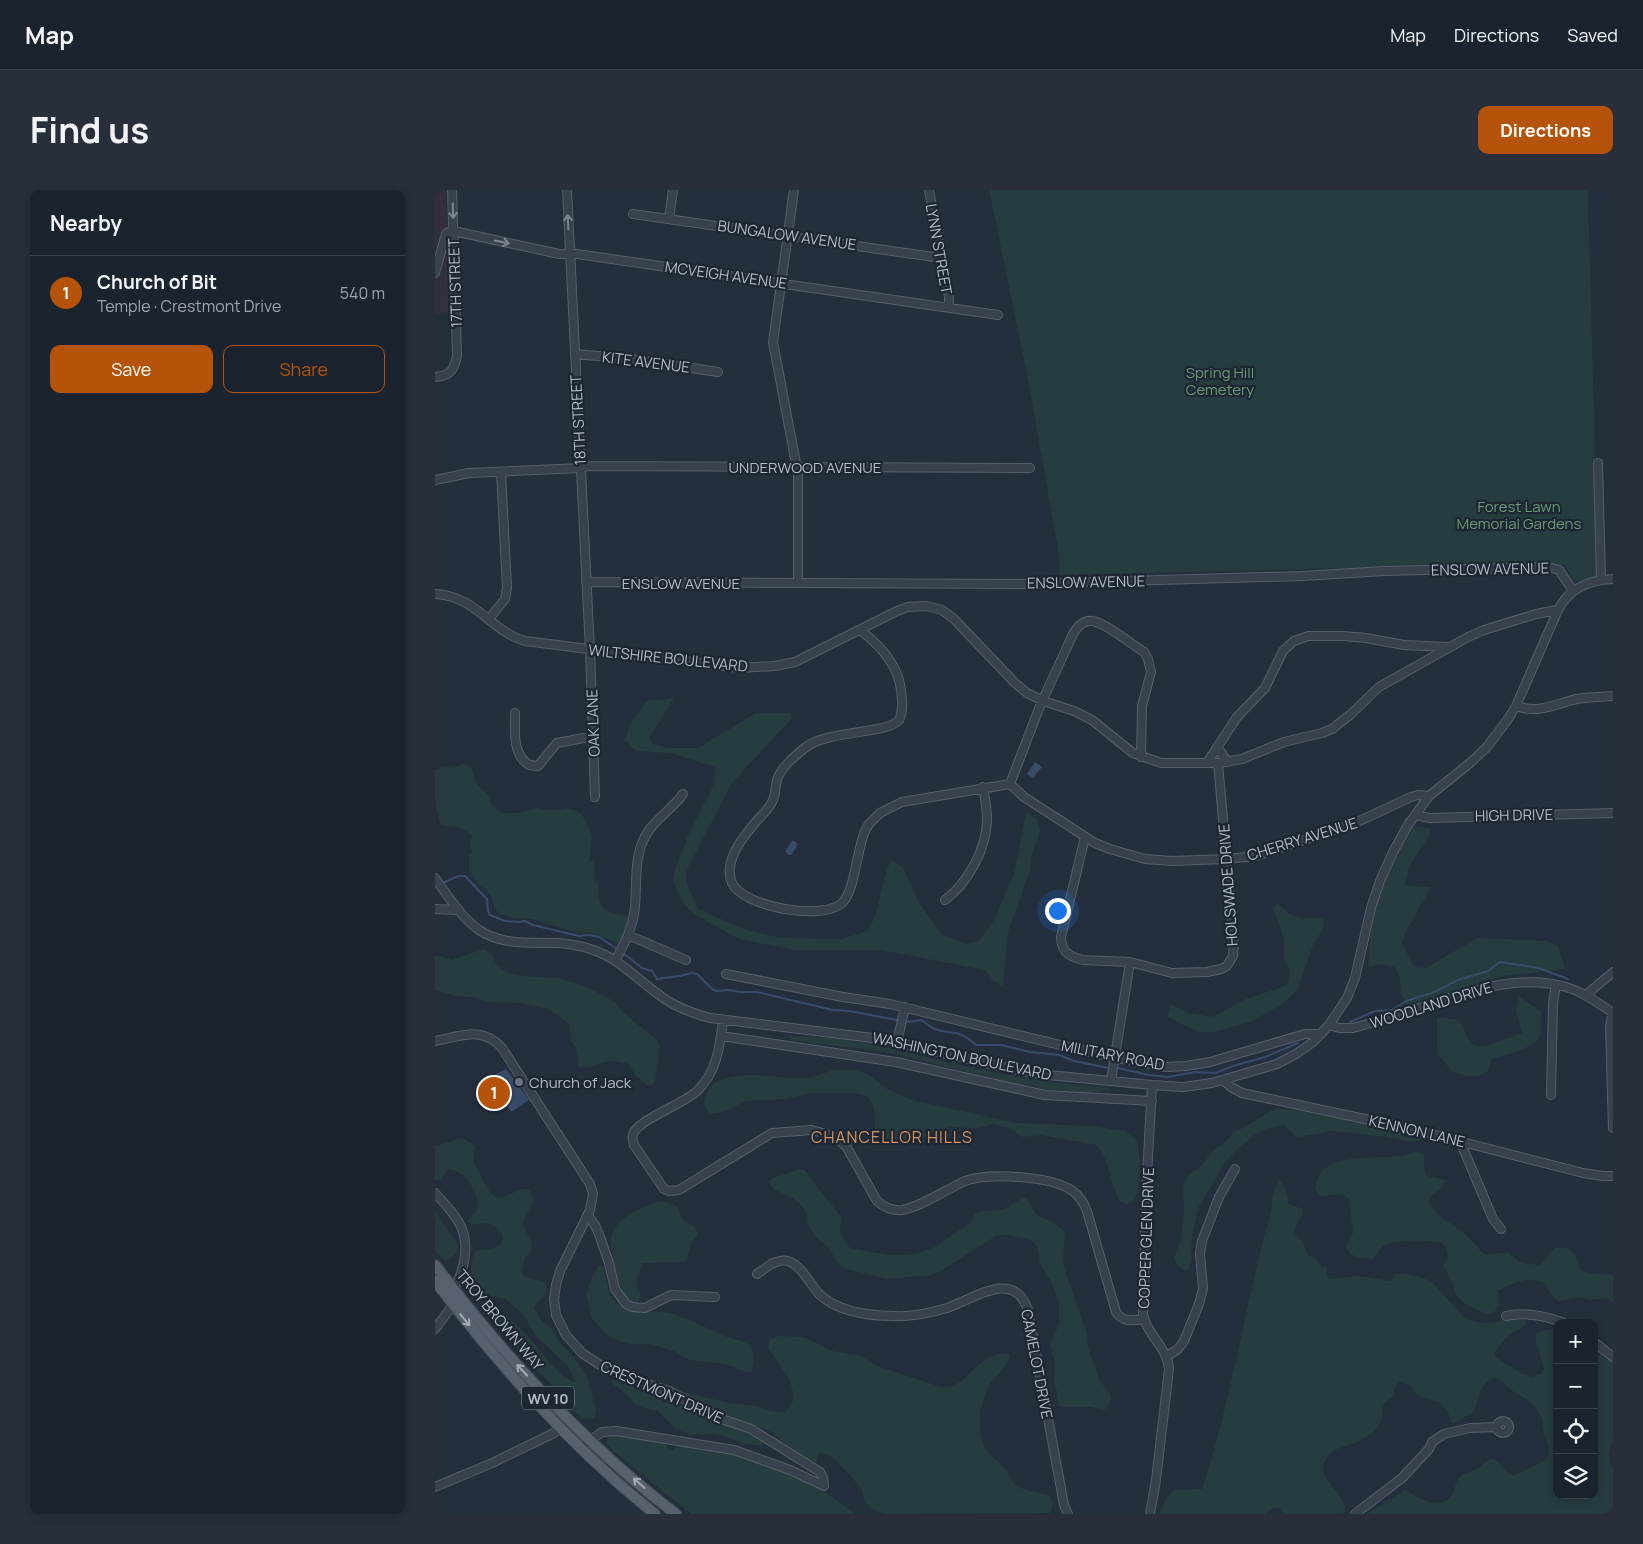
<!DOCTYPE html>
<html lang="en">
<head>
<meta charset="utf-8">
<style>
  body { margin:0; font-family:Manrope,sans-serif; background:#282f3a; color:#f1f3f6 }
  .controls { position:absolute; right:15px; bottom:15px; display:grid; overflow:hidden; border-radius:10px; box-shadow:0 2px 8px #0003 }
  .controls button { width:45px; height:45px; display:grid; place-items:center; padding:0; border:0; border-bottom:1px solid #39404a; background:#1b232e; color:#f1f3f6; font:25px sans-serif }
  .you { position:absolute; left:622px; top:720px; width:18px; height:18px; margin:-12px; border:4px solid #fff; border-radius:50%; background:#1a73e8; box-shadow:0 0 0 8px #1a73e833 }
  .badge { display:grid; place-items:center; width:32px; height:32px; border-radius:50%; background:#b45309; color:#fff; font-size:16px; font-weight:700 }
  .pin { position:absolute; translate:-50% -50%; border:2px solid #fff; box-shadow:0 1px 5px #0006 }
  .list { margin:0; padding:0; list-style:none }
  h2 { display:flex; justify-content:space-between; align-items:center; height:65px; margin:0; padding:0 20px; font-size:21px }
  h2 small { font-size:16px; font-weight:400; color:#a0a4aa }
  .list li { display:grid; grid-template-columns:32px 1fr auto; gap:15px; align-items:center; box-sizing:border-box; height:75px; padding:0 20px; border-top:1px solid #39404a }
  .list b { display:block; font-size:19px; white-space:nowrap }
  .list p { margin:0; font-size:16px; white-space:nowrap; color:#a0a4aa }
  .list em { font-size:16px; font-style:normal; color:#a0a4aa }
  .actions { display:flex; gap:10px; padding:15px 20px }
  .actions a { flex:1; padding:11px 0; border:1px solid #b45309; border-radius:10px; text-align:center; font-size:18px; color:#b45309 }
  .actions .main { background:#b45309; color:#fff }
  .icon { flex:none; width:28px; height:28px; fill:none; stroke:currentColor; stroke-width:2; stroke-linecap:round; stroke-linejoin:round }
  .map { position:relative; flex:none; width:1178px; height:1324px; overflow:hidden; border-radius:10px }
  header { display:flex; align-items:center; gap:30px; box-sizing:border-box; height:70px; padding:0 25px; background:#1b232e; border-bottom:1px solid #39404a }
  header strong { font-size:24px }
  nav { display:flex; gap:28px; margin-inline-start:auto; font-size:18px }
  .intro { display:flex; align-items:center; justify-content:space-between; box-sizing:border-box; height:120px; padding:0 30px }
  h1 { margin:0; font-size:35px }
  .button { padding:12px 22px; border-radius:10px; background:#b45309; color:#fff; font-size:18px; font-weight:700 }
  main { display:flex; gap:30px; padding:0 30px }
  aside { flex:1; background:#1b232e; border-radius:10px; box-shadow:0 2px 8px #0003 }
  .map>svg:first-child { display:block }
  .medical { fill:#32303f }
  .green { fill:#263c3f }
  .water { fill:#394c67 }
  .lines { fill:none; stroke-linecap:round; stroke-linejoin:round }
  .stream { stroke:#394c67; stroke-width:2 }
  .minor-casing { stroke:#565f6c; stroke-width:10 }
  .major-casing { stroke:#414a57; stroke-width:12 }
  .minor { stroke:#38414e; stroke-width:8 }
  .major { stroke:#56606e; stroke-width:10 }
  .oneway { stroke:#7c8592 }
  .oneway2 { stroke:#a1aab7 }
  .worship-dot { fill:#6b7280; stroke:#1d2633; stroke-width:2 }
  .labels { text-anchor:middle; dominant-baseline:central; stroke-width:4.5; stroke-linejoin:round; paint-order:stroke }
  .shield { fill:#1d2633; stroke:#878f9c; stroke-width:1 }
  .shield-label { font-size:14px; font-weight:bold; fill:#b4bcc9 }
  .street-label { font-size:15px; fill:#b4bcc9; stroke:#1d2633 }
  .park-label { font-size:15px; fill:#6b9a76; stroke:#1d2633 }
  .poi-label { font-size:15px; fill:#b4bcc9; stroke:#1d2633; text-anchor:start }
  .neighbourhood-label { font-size:16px; letter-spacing:1px; fill:#d59563; stroke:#1d2633 }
</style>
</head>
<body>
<header>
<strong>Map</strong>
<nav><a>Map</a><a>Directions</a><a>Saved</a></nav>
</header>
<div class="intro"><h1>Find us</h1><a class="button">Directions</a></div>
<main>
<aside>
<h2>Nearby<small></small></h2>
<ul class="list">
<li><span class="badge">1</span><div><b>Church of Bit</b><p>Temple · Crestmont Drive</p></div><em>540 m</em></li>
</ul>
<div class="actions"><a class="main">Save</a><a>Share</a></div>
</aside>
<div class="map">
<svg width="1178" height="1324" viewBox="0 0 1178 1324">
  <rect width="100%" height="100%" fill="#242f3e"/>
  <path class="medical" d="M0 0H11L14 122 0 124Z"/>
  <path class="green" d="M554 0H1153L1163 386 1139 392 1130 375 956 377 625 385 623 359 593 189Z
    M239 508 214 548 218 554 232 558H263L321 523H354L357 528 297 593 251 681 252 694 263 719 311 740 346 748 406 749 433 741C446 719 445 693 456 670L468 677 484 713 507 745 531 754 544 751 559 730 580 681 591 622 602 629 605 641 596 667 595 680 573 742 568 796 558 790 550 780 446 760H359L304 749 259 724 248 713 238 691 240 679 254 643 279 595 280 577 236 563 201 561 190 550 195 534 212 511Z
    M28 574 37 578 41 593 52 604 57 615 67 623H83L102 618 109 620H120L132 618 144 622 150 629 157 646 154 674 159 669 160 691H163C164 721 165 721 194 726L185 754 155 742 144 743 97 729 78 728 65 724 60 719 57 706 45 696 34 682V663L37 664 35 652 37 647C32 636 16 637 6 635L0 614V580L7 577 17 578Z
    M980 636 994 638 995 644 974 677 970 696 996 697 971 741 967 753 979 777 991 778 1042 748 1112 751 1123 756 1130 779 1068 786 972 818 966 803 965 788 959 777 946 774 933 777 936 735 953 675Z
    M842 713C859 730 866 729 889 728L888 739 878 755 862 801 847 814 818 831 778 842H764L733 827 735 814 753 823 778 827 811 809 848 797 853 793 855 780 849 770V749L838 718Z
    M49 759 57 764C65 794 104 784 127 789 142 793 168 803 180 813 183 817 186 821 190 824 201 833 212 842 223 851L225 855 220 892 216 895H212L201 886 194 874C187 872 179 871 173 871 162 873 155 880 144 877L142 859 136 851 134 834 114 819 86 813 52 812 38 807 20 806 0 800V765L17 770Z
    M1084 807 1106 821C1106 829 1108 841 1104 848 1098 859 1069 865 1057 869L1053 881 1043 886H1031L1018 882 1002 864V827L1024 830 1036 854 1049 857 1087 843 1081 820Z
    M353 846 397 848 434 853 546 880 601 890 673 898 677 901C603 908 531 880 460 864 426 857 390 856 355 850Z
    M398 880H418L431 883 452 899 477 910 581 933 656 936 690 941 700 949 703 955 705 974 703 1001 697 1012 692 1015 686 1012 682 1007 669 965 662 955 606 945 587 947 577 939 559 934 540 939 515 936 474 954H461L449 948 440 938 439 917 433 907 422 903H376L350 909 311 911 288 922 275 924C269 917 267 912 272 903 287 874 344 890 371 888 380 887 389 883 398 880Z
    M843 919 874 922 973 942 982 945 990 950 977 952 951 947 899 941 863 947 859 945 850 935 833 938 821 944 803 958 791 971 764 1016 757 1046 756 1070 754 1079 750 1081 743 1076 739 1068 746 1050 749 1021 748 996 752 987 766 976 779 960 790 952 799 942 810 937 834 922Z
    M28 948 40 956 38 970C44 979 51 1003 61 1007 74 1013 92 982 99 1011 87 1032 84 1030 97 1052L96 1061 90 1068 87 1082 89 1086 111 1093C114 1104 105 1110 99 1117L106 1130 117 1139 124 1152 137 1165 152 1187 161 1220 159 1228 149 1229C139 1221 132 1211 122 1201 98 1176 74 1150 52 1123L50 1119 51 1114 55 1113C69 1123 84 1136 96 1150 106 1161 125 1189 140 1192L133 1176 101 1146 88 1124 70 1109 43 1103 37 1096 36 1072 40 1061 59 1058 67 1053C68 1048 68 1046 65 1042 51 1025 45 1040 33 1031L42 1020C45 1004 31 980 13 979L6 991 0 990V955C10 955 18 949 28 948Z
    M980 962 989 964V978L992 986 1011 990 1007 998 994 1007V1013L1003 1025 1030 1044 1048 1063 1052 1065 1074 1062C1081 1073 1093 1074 1105 1075 1112 1070 1113 1063 1120 1058H1133L1140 1065 1144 1079 1152 1083 1178 1085V1113L1172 1108 1154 1110 1146 1107 1123 1111 1113 1100 1112 1095C1096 1083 1078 1094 1063 1100L1064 1114 1059 1123 1050 1124 1030 1114 1020 1104 1017 1091 1008 1076 1013 1068 1012 1060 1007 1053C995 1050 961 1049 950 1055 944 1058 943 1065 937 1069 927 1068 914 1068 911 1056L918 1043 914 1009 907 1004 885 1006 880 999C884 960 937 970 965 966 970 966 975 963 980 962Z
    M365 979 369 980 373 984 384 1000 406 1026C408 1032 405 1033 405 1039 405 1045 411 1054 415 1058L454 1065H473L483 1063 500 1057 535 1033 540 1024 549 1021 569 1020 588 1007 592 1009 602 1025 619 1033 630 1042 628 1074 652 1144 653 1158 662 1181 663 1188 674 1203 676 1207 673 1217 669 1220 655 1217H626L623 1215 622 1202 619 1191 620 1173 615 1155 624 1134V1112L616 1091 604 1072V1063L601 1055 594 1049 575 1045 561 1046 506 1081 495 1085 452 1089 411 1079 404 1074 392 1056 380 1046 373 1034 372 1025 368 1017 358 1008 338 999 334 991 338 988Z
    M844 989 850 997 854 1014 867 1019 868 1024 860 1037 859 1042 868 1053 873 1065 881 1069 887 1076 892 1077V1086L894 1089 924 1086 954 1091H957L959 1085 962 1083C995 1087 995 1089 1017 1114 1021 1118 1025 1125 1030 1128 1052 1140 1072 1126 1091 1131L1092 1134C1088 1138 1083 1140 1078 1143 1069 1149 1064 1155 1059 1164L1060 1167 1088 1184 1097 1187 1106 1184 1109 1179 1101 1151V1144L1103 1142 1122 1138V1305H1159V1160L1168 1168 1178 1173V1248L1174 1263 1175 1273 1178 1276V1323L1174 1324H932L970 1300C982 1307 1005 1323 1016 1306 1020 1301 1020 1293 1024 1288 1029 1282 1036 1283 1041 1279 1047 1276 1051 1270 1057 1268 1065 1273 1069 1281 1078 1286L1112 1269C1117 1254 1110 1252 1108 1239 1107 1237 1108 1234 1108 1231 1106 1225 1100 1216 1095 1212 1091 1207 1084 1206 1079 1202 1072 1196 1062 1183 1053 1191 1043 1198 1043 1212 1039 1222L1018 1234 1015 1231 1013 1222 1005 1213 983 1205 977 1199H981L966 1191 962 1194 957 1206 948 1215C947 1221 948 1229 945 1234 935 1250 917 1253 902 1259 896 1261 888 1271 888 1277 889 1294 908 1302 911 1321L907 1324H849L846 1318C839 1317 835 1318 831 1324H724L732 1307 739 1300 767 1299C794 1218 807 1134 828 1051 830 1043 833 1034 835 1025 838 1012 837 1001 844 989Z
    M224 1011 238 1014 242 1017 247 1029 259 1037 263 1045 257 1051 252 1069 248 1072 207 1073C206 1078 202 1086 202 1091 202 1100 209 1103 203 1112 199 1112 195 1111 192 1109 184 1102 173 1057 176 1046 177 1042 181 1036 184 1033 191 1024 213 1015 224 1011Z
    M0 1021 23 1055 21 1063 14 1070H10L0 1061Z
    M169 1075C172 1089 172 1107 185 1116 200 1126 218 1120 234 1123 250 1127 272 1138 287 1145 295 1149 308 1149 315 1156 320 1163 320 1175 316 1182L308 1181 291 1174 254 1170 239 1161 213 1154H194L179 1149 171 1144 156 1127 151 1105 158 1084 164 1076Z
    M344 1146 368 1147 397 1161 425 1166 445 1177 506 1197C513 1197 519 1196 525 1192 537 1183 557 1156 575 1166 570 1181 558 1186 553 1198 545 1216 540 1242 552 1261 557 1268 566 1273 571 1280 575 1285 576 1292 582 1296 592 1302 604 1301 615 1306L618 1314 615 1323 449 1324 435 1318 428 1307 426 1298 402 1271 395 1266 387 1263 383 1264 381 1273 379 1272 351 1256 338 1243 330 1239 279 1222 271 1216 247 1205 245 1201 294 1213 322 1216 335 1221 349 1223C374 1205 342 1174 333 1157L335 1149Z
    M177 1189 238 1210 279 1231 319 1246 327 1251V1256L310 1254 292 1247 278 1244H256L242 1240 223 1221 209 1218 201 1215 189 1202 178 1194Z
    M185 1245 230 1253 234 1260 238 1261 243 1255 294 1262 347 1281 387 1300 421 1324H256L176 1259 171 1253 174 1246Z"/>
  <path class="water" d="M600 572 607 577 598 588 592 584Z
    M358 650 363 654 356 665H353L350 661Z
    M71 879 94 910 76 922 53 888Z"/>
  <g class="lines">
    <path class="stream" d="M10 692 23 686H30L52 709 53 721 55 725 70 731 84 732 90 731 98 735 144 746 154 745 164 747 182 759
      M188 763 207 778 217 781 222 789 245 786 257 783 262 784 277 799 281 801 294 800 305 802H322L398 820 414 821 462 830
      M472 832 486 830C491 833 495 837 500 839 519 846 523 838 541 855H566L595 862 624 865 639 871 674 878
      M915 832 940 821 957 820 971 811 1000 802 1023 790 1053 781 1065 772 1104 778 1133 789
      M683 878 714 885 732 887 761 882 781 883 798 876 830 867 863 853"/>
    <g class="minor-casing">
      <path id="minor" d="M132 0 155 460 160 607
        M359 0 338 152 363 284V393
        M494 0 514 107V118
        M198 24 506 68
        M234 29 238 0
        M0 83 11 44 15 41H19L124 64H142L563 125
        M140 164 196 169 283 182
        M0 187C15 186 19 180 22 166L17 0
        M1163 273 1166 390
        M145 276 595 278
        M0 290 34 283 146 278
        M151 392 587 394 867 386 950 381 1113 377 1124 380 1138 401
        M0 404C42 406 55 441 90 451L304 478 340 476 360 472 462 421 473 417 491 416 507 420 519 429 579 492 592 503 608 511 639 521 657 530 698 563 726 573H783L807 569 849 552 887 543 897 539 915 525 944 497 1033 447 1049 440 1101 424 1123 420
        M54 429 70 409 72 398 66 282
        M425 440C445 455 463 474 466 500 467 509 469 521 464 530 453 544 394 540 371 557 361 565 346 577 342 590 340 597 341 605 337 612 333 620 326 626 320 633 307 648 288 672 297 693 308 717 390 732 408 712 420 699 422 659 430 641L434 634 445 623 467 612 575 594 605 516 638 444C651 421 666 433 683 444 692 450 700 456 709 462L713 469 716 482 707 516 706 567
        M1081 516C1105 524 1119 514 1142 509 1154 507 1166 507 1178 506
        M80 523C80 541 77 564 94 575L103 576 122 553 159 546
        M782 557 793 572
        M772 573 802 527 830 498 848 461 859 451 873 446H908L931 448 969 455 1013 457
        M575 594 589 607 660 653 675 659 710 669 737 671 791 669 821 666 918 634 976 607 983 605 994 606
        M980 625 995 628 1178 623
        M650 647 626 747C626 762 635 767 648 770L695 772 737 783 772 782 786 779 792 776 798 766 799 754 783 573
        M0 688C13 706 26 727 44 740 68 756 96 752 123 753 139 754 156 758 170 765 190 775 205 791 223 804 238 816 256 823 275 828L446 849 567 877 603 884 717 895 748 897 777 893 842 874 861 864 878 852 894 835 912 808 920 788 936 718 945 691 958 662 973 635 994 606 1035 573 1052 557 1073 529 1081 516 1123 420C1134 398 1154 390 1178 389
        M510 710C533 693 552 658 552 629 552 618 550 608 548 597
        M0 719 24 720
        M193 745 251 770
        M180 771C190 753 198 737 200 717 202 695 199 671 208 651 216 631 236 621 248 604
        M291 784 408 807 455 814 671 866 731 877 751 876 775 872 870 844H886
        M1151 805 1178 782
        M1178 822 1175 836 1178 938
        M288 830C285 856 282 882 262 901 249 914 204 929 198 944 197 948 198 952 199 955L229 999 234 1001 244 1000 337 943 377 940 398 946 411 956 442 1011C449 1017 458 1021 467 1020 486 1017 512 999 530 991 553 982 619 986 639 1002 645 1007 649 1013 652 1021L681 1122C687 1132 698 1131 708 1129
        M894 835 904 838H918C947 830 975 821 1003 812 1045 798 1087 785 1131 797 1148 802 1163 813 1178 823
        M286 846 461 872 610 905 717 911
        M0 851C25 847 47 835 67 858L155 994 158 1004 155 1020 125 1081 121 1095 119 1109 121 1125 131 1145 147 1163 165 1175 188 1186 234 1201 284 1228 316 1239 385 1282 388 1288 389 1296 355 1280 299 1260 181 1241 167 1242 145 1258
        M462 852 470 817
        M676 891 695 772
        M789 891 796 897 807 903 977 939 1148 983 1168 986H1178
        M1116 905 1118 813 1121 795
        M1025 951 1058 1029 1066 1039
        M0 1003C8 1012 17 1021 23 1031 36 1052 30 1079 19 1099
        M153 1025 161 1037 165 1047 174 1073 180 1099 191 1114 197 1117 210 1118 236 1105 280 1107
        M322 1084C331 1078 341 1068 353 1071 366 1075 375 1094 384 1104 403 1122 435 1126 460 1126 477 1127 495 1123 512 1118 539 1109 579 1078 593 1120L629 1315 633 1324
        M1071 1126C1090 1122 1111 1126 1129 1133
        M0 1139 18 1115
        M1159 1152 1178 1167
        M731 1167 743 1159 749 1151 764 1114 768 1099 765 1063 767 1051 784 1007 800 979
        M1062 1237a6 6 0 1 1 12 0a6 6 0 1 1-12 0Z
        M0 1297 55 1274 119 1243 130 1235
        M715 1324 721 1290 734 1179C733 1158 711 1144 708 1124L711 1004 717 895
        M920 1324 967 1288 994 1259 997 1252 1009 1244 1035 1238 1062 1237"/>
    </g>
    <g class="major-casing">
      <path id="major" d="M0 1075C70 1167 149 1254 241 1324
        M0 1091C65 1176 136 1257 220 1324"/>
    </g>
    <use href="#minor" class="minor"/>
    <use href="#major" class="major"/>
  </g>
  <defs><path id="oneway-shaft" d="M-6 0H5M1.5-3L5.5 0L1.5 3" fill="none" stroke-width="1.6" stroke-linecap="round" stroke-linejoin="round" transform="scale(1.25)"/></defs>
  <g class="oneway">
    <use href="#oneway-shaft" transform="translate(18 21) rotate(88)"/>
    <use href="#oneway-shaft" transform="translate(133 32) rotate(-93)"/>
    <use href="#oneway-shaft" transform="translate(67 52) rotate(12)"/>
  </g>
  <g class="oneway2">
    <use href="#oneway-shaft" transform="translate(30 1130) rotate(51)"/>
    <use href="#oneway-shaft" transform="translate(87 1180) rotate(-133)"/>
    <use href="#oneway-shaft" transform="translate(204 1293) rotate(-138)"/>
  </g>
  <circle class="worship-dot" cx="84" cy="892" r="5"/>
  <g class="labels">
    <rect class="shield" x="87" y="1196.5" width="52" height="23" rx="4"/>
    <g class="shield-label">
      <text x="113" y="1208">WV 10</text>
    </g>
    <g class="street-label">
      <text transform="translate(352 45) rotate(8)">BUNGALOW AVENUE</text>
      <text transform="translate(504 59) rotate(80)">LYNN STREET</text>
      <text transform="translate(291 85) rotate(8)">MCVEIGH AVENUE</text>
      <text transform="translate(20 93) rotate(-92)">17TH STREET</text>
      <text transform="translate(211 172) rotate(7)">KITE AVENUE</text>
      <text transform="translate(143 230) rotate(-93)">18TH STREET</text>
      <text x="370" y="277">UNDERWOOD AVENUE</text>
      <text transform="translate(1055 379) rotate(-1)">ENSLOW AVENUE</text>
      <text transform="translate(651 392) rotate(-1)">ENSLOW AVENUE</text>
      <text x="246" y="393">ENSLOW AVENUE</text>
      <text transform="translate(233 468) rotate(6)">WILTSHIRE BOULEVARD</text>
      <text transform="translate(158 533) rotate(-92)">OAK LANE</text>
      <text transform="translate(1079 625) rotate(-1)">HIGH DRIVE</text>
      <text transform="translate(867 649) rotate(-17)">CHERRY AVENUE</text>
      <text transform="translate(793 695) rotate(-94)">HOLSWADE DRIVE</text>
      <text transform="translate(996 815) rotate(-17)">WOODLAND DRIVE</text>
      <text transform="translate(678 865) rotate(11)">MILITARY ROAD</text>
      <text transform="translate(527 866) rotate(12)">WASHINGTON BOULEVARD</text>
      <text transform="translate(982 941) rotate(13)">KENNON LANE</text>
      <text transform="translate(711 1048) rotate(-88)">COPPER GLEN DRIVE</text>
      <text transform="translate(65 1130) rotate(50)">TROY BROWN WAY</text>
      <text transform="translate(602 1174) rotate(79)">CAMELOT DRIVE</text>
      <text transform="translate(227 1202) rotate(24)">CRESTMONT DRIVE</text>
    </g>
    <g class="park-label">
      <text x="785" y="182">Spring Hill<tspan x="785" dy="17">Cemetery</tspan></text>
      <text x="1084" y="316">Forest Lawn<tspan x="1084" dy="17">Memorial Gardens</tspan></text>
    </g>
    <g class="poi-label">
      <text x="94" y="892">Church of Jack</text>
    </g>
    <g class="neighbourhood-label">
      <text x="457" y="947">CHANCELLOR HILLS</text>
    </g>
  </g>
</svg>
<div class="controls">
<button>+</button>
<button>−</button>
<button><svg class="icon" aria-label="locate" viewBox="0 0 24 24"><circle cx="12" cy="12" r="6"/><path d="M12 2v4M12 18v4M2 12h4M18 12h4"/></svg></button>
<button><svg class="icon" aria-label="layers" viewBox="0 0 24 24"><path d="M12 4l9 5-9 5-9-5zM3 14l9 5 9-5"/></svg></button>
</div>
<div class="you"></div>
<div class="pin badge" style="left:59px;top:903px">1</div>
</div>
</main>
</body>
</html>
